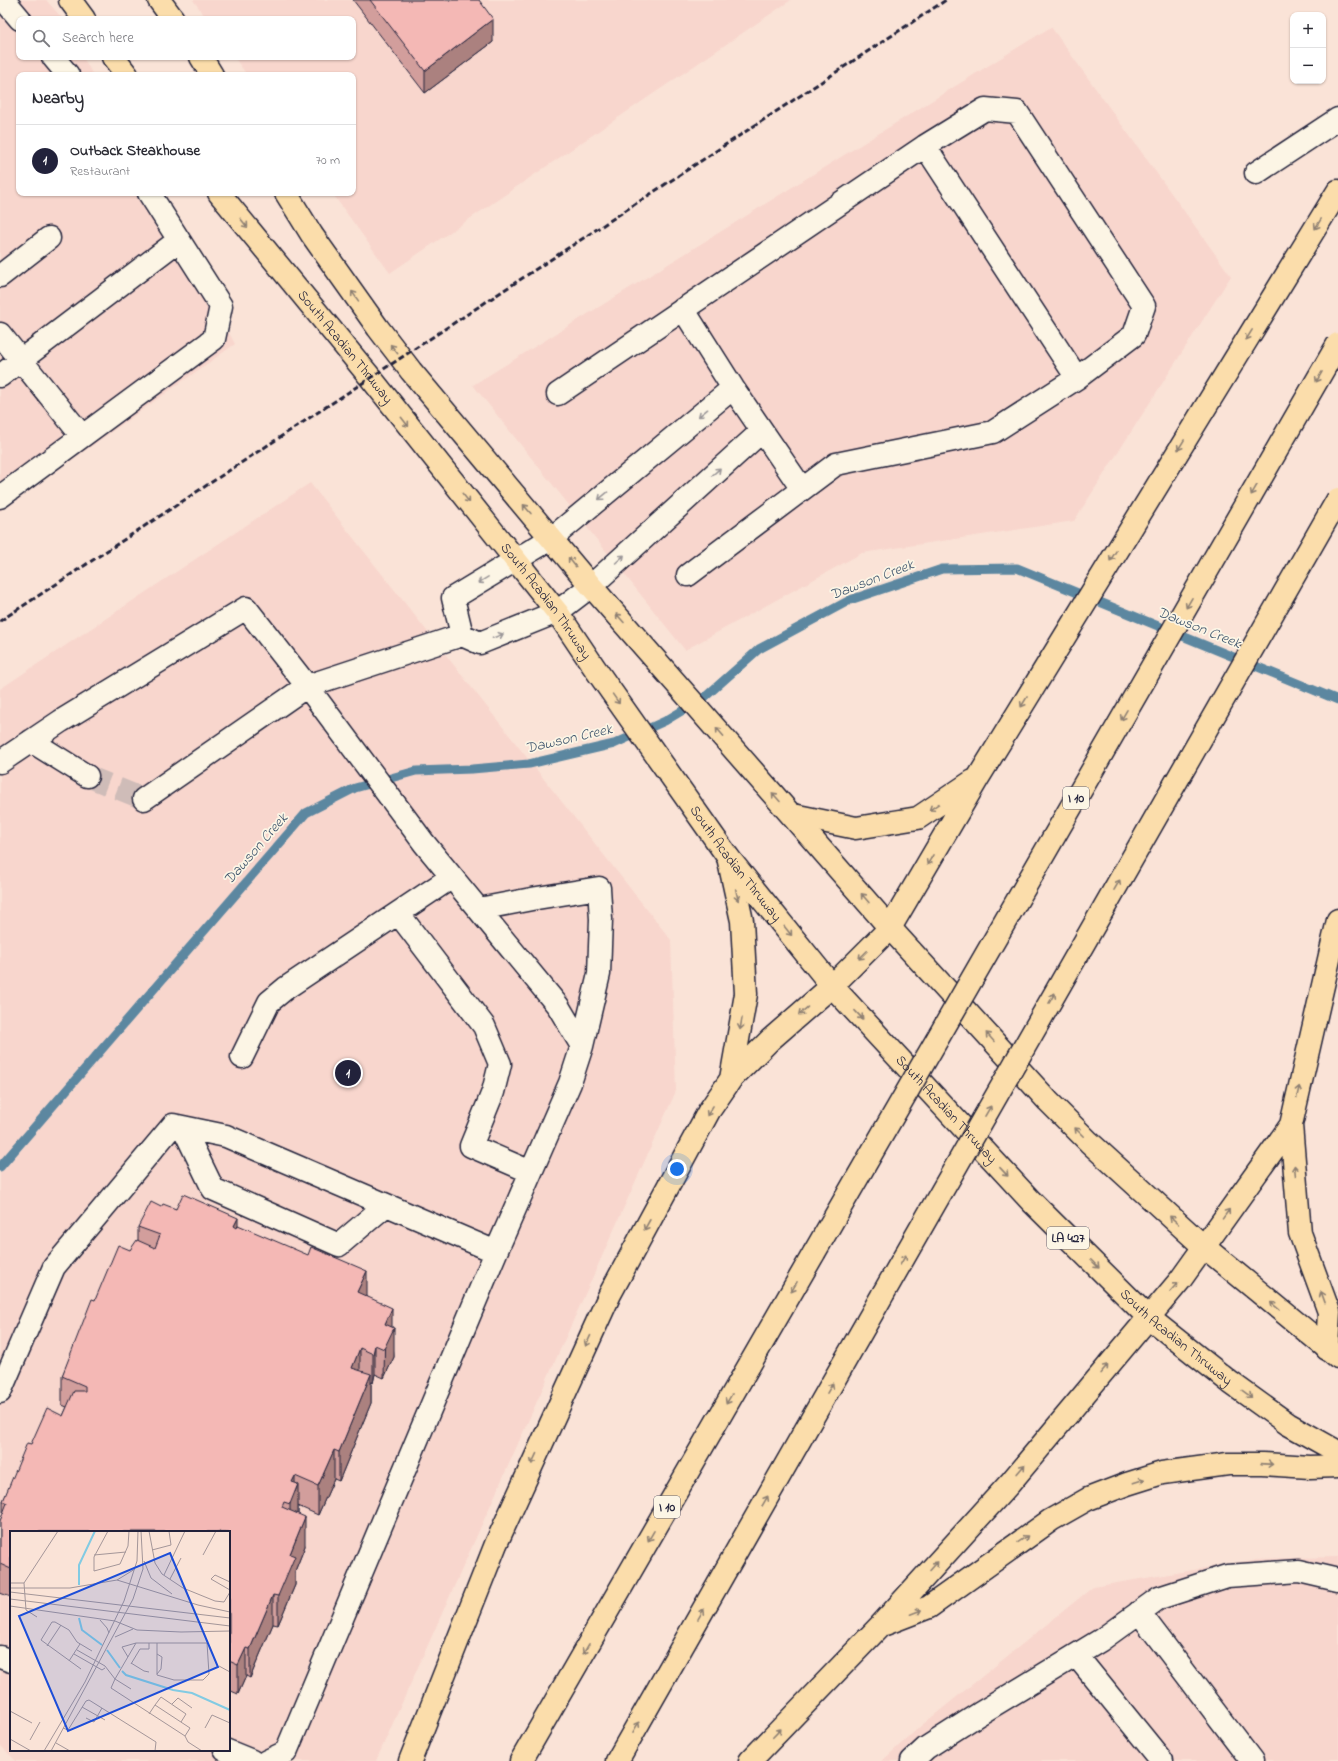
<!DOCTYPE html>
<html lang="en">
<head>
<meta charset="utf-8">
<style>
  body { margin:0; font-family:"Indie Flower",sans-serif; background:#f2f2f3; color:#2b2b33 }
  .controls { position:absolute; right:12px; top:12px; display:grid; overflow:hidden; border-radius:8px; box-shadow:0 1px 3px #0004 }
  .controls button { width:36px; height:36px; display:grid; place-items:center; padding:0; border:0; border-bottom:1px solid #e1e1e2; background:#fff; color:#2b2b33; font:20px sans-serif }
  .you { position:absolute; left:677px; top:1169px; width:14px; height:14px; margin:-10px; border:3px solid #fff; border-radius:50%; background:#1a73e8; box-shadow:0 0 0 6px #1a73e833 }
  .badge { display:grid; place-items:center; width:26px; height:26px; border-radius:50%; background:#22223b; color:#fff; font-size:13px; font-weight:700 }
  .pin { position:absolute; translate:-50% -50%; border:2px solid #fff; box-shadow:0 1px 4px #0006 }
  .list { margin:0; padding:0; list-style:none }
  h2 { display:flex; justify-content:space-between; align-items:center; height:52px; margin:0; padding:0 16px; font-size:17px }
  h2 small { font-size:13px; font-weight:400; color:#7c7c81 }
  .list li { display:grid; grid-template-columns:26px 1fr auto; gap:12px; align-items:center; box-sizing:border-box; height:72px; padding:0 16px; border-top:1px solid #e1e1e2 }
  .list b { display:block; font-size:15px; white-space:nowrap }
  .list p { margin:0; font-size:13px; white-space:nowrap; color:#7c7c81 }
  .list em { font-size:13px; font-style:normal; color:#7c7c81 }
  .icon { flex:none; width:22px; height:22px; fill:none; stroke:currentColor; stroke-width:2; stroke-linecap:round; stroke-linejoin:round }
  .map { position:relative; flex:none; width:1338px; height:1761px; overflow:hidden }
  .search { position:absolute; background:#fff; box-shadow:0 1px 3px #0004; left:16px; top:16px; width:340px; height:44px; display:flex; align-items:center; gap:10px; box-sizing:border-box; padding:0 14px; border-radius:8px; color:#7c7c81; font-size:15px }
  .panel { position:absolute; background:#fff; box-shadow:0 1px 3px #0004; left:16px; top:72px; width:340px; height:124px; border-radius:8px }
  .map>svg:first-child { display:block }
  .built { fill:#f8d6cd; fill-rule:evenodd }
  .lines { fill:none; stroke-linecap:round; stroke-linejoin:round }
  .stream { stroke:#5c87a0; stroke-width:9 }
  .minor-tunnel { stroke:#cfbcb8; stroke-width:22; stroke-dasharray:22 11; stroke-linecap:butt }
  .minor-casing { stroke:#22223b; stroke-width:25 }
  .major-casing { stroke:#22223b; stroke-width:25 }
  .highway-casing { stroke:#22223b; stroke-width:25 }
  .minor { stroke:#fcf5e5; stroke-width:22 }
  .major { stroke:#fbddab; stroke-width:22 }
  .highway { stroke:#fbddab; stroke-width:22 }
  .rail { stroke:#22223b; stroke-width:3; stroke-dasharray:6 3; stroke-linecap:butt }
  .highway-bridge-casing { stroke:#22223b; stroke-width:25; stroke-linecap:butt }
  .highway-bridge { stroke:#fbddab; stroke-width:22 }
  .wall { fill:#d29e9c; stroke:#22223b }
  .shaded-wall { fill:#ab817f; stroke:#22223b }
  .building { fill:#f4b8b5; stroke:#22223b }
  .oneway { stroke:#8e8073 }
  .oneway2 { stroke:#9a9698 }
  .labels { text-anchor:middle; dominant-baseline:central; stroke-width:3.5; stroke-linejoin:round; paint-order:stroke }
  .shield { fill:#fcf5e5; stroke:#63616e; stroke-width:1 }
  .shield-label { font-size:13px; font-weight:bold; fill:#22223b }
  .street-label { font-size:14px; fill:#22223b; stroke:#fcf5e5 }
  .water-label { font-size:15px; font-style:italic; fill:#3f556d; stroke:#fcf5e5 }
  .inset-river { fill:none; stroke:#82cbe3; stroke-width:2 }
  .inset-road { fill:none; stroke:#a49699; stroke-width:1 }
  .view { fill:#1d4ed8; fill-opacity:0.15; stroke:#1d4ed8; stroke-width:2 }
  .inset-edge { fill:none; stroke:#22223b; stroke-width:2 }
</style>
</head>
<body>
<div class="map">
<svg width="1338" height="1761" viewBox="0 0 1338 1761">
  <rect width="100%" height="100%" fill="#fae3d7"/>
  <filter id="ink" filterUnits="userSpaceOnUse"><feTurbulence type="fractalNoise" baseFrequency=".025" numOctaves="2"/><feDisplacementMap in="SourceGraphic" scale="8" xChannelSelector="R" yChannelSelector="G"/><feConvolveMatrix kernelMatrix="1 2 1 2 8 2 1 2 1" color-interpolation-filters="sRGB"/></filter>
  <g filter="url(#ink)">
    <path class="built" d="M0 0H46L63 19H19V57H83L93 75H19V193H155L235 344 0 511Z
      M193 0H791L390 273 332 193H353V75H247L234 57H353V19H207Z
      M1051 27 1231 276 1074 521 862 553 685 650 473 385Z
      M310 483 671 940 676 1091 376 1761H16L0 1745V689ZM11 1532H229V1750H11Z
      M1338 1557V1761H882L922 1725 1093 1587 1258 1559Z"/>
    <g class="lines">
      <path class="stream" d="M0 1167 306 813 355 788 416 771 472 769 529 764 614 744 665 721 705 697 759 649 850 600 942 569 1017 568 1338 700"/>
      <path class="minor-tunnel" d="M87 776 144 799"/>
      <g class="minor-casing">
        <path id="minor" d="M4 0 20 19
          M53 57 68 75
          M925 146 1077 378
          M1256 173 1338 119
          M0 276 49 238
          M683 309 733 388 802 489
          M0 334 82 436
          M0 376 179 240
          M558 394 925 146 985 109 1017 112 1144 306 1134 335 1077 378 993 432 836 464 688 575
          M0 497 214 339 221 306 149 193
          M462 635 453 598 552 538 733 388
          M31 741 87 776
          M0 762 61 721 246 608 307 686 462 635 480 643 557 612 591 586 762 431
          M144 799 307 686 424 843 558 1006 582 1046 570 1083 496 1252 286 1752 267 1761
          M479 909 537 898 599 888 601 919 599 974 582 1046
          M398 913 484 1026 500 1064 493 1092 471 1146 531 1172
          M242 1057 269 1002 286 988 452 877
          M183 1127 213 1189 339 1245 386 1205
          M0 1392 54 1267 173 1125 226 1136 496 1252
          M1139 1612 1252 1761
          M1076 1655 1162 1761
          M0 1657 11 1661
          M225 1750 252 1761
          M912 1761 926 1748 979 1714 1101 1640 1159 1598 1227 1576 1299 1571 1338 1580"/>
      </g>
      <g class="major-casing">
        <g id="major">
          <path d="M70 0 84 19"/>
          <path d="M159 0 173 19"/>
          <path d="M113 57 127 75"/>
          <path d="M201 57 212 75"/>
          <path id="s1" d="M219 193 370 377 557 612 594 667 728 857 832 986 1031 1201 1148 1317 1231 1383 1288 1424 1338 1452"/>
          <path d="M286 193 312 235 378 328 411 371 591 586 890 928 1048 1101 1089 1142 1203 1246 1338 1357"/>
        </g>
      </g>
      <g class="highway-casing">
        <path id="highway" d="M793 815 856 828 918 818 973 781
          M728 857 742 921 746 994 731 1079
          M1291 1125 1300 1233 1329 1312 1327 1349
          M885 1624 929 1607 1051 1520 1088 1499 1127 1484 1162 1473 1228 1464H1263L1310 1467 1338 1466
          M410 1761 496 1544 610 1294 709 1111 731 1079 770 1040 832 986 890 928 978 778 1338 191
          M521 1761 814 1253
          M617 1761 883 1294
          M750 1761 880 1626 1010 1483 1181 1279 1291 1125 1338 920"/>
      </g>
      <use href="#minor" class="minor"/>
      <use href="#major" class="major"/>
      <use href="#highway" class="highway"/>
      <path class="rail" d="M0 621 946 0"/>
      <g class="highway-bridge-casing">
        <path id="highway-bridge" d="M814 1253 1338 344
          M883 1294 1338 499"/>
      </g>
      <use href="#highway-bridge" class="highway-bridge"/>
    </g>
    <path class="wall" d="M353 0H479L493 42 425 93Z
      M161 1207 176 1209 238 1226 367 1296 392 1327 394 1357 384 1378 375 1374 373 1383 371 1382V1403L339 1481 334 1479 318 1515 298 1506V1514L305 1546 295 1571V1585L278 1625 273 1624 250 1678 246 1676 238 1694 229 1690V1532H11V1597L0 1593V1521L3 1514V1501L31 1444 63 1416 67 1407 62 1405V1376L95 1300 130 1250 138 1241V1227Z"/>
    <path class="shaded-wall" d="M493 19V42L425 93V71Z
      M238 1218V1247L234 1226Z
      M367 1271V1300L357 1292Z
      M392 1308V1332L394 1328V1357L384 1378 385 1324Z
      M375 1345V1374L373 1383V1354Z
      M360 1348V1377L352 1368Z
      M371 1374V1403L339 1481V1452Z
      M334 1450V1479L318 1515V1486Z
      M295 1476V1492L298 1484V1513L290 1533V1504L292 1482Z
      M305 1517V1546L295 1571V1585L278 1625V1596L290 1554Z
      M273 1595V1624L250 1678V1649Z
      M246 1648V1676L238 1694V1665Z"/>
    <path class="building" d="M370 0H479L493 19 425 71Z
      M183 1194 238 1218 234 1226 237 1228 238 1225 308 1255 311 1247 367 1271 357 1292 392 1308 385 1324 394 1328 384 1349 375 1345 373 1354 360 1348 352 1368 371 1374 339 1452 334 1450 318 1486 295 1476 292 1482 298 1484 290 1504 284 1502 282 1507 305 1517 290 1554 295 1556 278 1596 273 1595 250 1649 246 1648 238 1665 229 1661V1532H11V1569L0 1564V1521L7 1503 3 1501 27 1443 31 1444 47 1408 63 1416 74 1391H85V1386L62 1376 92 1299 95 1300 118 1245 130 1250 137 1240 155 1248 160 1235 138 1227 151 1202 161 1207 163 1204 176 1209Z"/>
    <defs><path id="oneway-shaft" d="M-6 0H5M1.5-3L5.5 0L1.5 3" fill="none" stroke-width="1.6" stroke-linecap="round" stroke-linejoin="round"/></defs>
    <g class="oneway">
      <use href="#oneway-shaft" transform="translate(244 223) rotate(51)"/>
      <use href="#oneway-shaft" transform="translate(1318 224) rotate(122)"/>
      <use href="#oneway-shaft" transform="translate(355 296) rotate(-125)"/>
      <use href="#oneway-shaft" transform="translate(1249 335) rotate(122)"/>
      <use href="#oneway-shaft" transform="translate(394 349) rotate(-128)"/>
      <use href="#oneway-shaft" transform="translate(1319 377) rotate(120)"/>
      <use href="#oneway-shaft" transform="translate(405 422) rotate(52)"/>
      <use href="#oneway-shaft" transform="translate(1181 445) rotate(122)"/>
      <use href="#oneway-shaft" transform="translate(1254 490) rotate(120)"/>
      <use href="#oneway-shaft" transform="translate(466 498) rotate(51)"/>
      <use href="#oneway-shaft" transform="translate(527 509) rotate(-131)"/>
      <use href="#oneway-shaft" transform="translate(1113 556) rotate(122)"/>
      <use href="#oneway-shaft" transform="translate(572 562) rotate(-129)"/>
      <use href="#oneway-shaft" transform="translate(1189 603) rotate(120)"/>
      <use href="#oneway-shaft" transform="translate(620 618) rotate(-132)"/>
      <use href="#oneway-shaft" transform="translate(616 699) rotate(55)"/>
      <use href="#oneway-shaft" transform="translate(1024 702) rotate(121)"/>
      <use href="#oneway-shaft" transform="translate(1124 715) rotate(120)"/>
      <use href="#oneway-shaft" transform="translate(720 732) rotate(-131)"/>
      <use href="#oneway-shaft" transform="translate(776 797) rotate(-132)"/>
      <use href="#oneway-shaft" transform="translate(934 807) rotate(146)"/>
      <use href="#oneway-shaft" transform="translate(930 860) rotate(120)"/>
      <use href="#oneway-shaft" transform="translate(1117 885) rotate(-60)"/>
      <use href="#oneway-shaft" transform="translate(737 895) rotate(77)"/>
      <use href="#oneway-shaft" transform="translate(865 898) rotate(-131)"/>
      <use href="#oneway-shaft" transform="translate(788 931) rotate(51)"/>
      <use href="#oneway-shaft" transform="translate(863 955) rotate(135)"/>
      <use href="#oneway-shaft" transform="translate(1052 998) rotate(-60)"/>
      <use href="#oneway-shaft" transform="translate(803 1011) rotate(139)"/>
      <use href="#oneway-shaft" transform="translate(859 1015) rotate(47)"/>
      <use href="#oneway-shaft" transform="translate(741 1024) rotate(100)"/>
      <use href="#oneway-shaft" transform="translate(990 1037) rotate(-132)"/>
      <use href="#oneway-shaft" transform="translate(1298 1092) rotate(-77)"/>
      <use href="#oneway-shaft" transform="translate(710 1111) rotate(121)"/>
      <use href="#oneway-shaft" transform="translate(988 1111) rotate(-60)"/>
      <use href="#oneway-shaft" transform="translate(1079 1132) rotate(-135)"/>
      <use href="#oneway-shaft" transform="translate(1295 1171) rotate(-95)"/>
      <use href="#oneway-shaft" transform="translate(1004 1172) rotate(47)"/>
      <use href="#oneway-shaft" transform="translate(1226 1214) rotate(-54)"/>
      <use href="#oneway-shaft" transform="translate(1174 1220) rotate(-138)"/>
      <use href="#oneway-shaft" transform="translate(647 1225) rotate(119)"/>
      <use href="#oneway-shaft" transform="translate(903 1260) rotate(-60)"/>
      <use href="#oneway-shaft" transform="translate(1095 1264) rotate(45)"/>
      <use href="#oneway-shaft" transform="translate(794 1287) rotate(120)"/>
      <use href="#oneway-shaft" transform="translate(1174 1287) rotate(-49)"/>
      <use href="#oneway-shaft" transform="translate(1323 1297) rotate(-110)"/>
      <use href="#oneway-shaft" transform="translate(1275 1306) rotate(-140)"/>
      <use href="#oneway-shaft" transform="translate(588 1341) rotate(115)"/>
      <use href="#oneway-shaft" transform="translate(1104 1369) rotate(-50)"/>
      <use href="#oneway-shaft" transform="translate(830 1388) rotate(-60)"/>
      <use href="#oneway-shaft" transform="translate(1247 1394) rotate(36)"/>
      <use href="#oneway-shaft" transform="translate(729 1399) rotate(120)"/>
      <use href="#oneway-shaft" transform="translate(534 1459) rotate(115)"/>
      <use href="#oneway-shaft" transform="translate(1267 1464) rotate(4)"/>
      <use href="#oneway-shaft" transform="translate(1021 1469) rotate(-50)"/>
      <use href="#oneway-shaft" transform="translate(1139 1481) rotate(-18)"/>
      <use href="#oneway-shaft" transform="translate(765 1501) rotate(-60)"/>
      <use href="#oneway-shaft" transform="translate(651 1536) rotate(120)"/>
      <use href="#oneway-shaft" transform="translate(1023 1539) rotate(-34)"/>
      <use href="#oneway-shaft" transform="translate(934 1566) rotate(-48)"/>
      <use href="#oneway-shaft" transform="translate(916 1612) rotate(-21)"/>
      <use href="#oneway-shaft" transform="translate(701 1614) rotate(-60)"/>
      <use href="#oneway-shaft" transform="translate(586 1649) rotate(120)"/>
      <use href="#oneway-shaft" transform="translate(636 1727) rotate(-60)"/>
      <use href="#oneway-shaft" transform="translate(777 1733) rotate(-46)"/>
    </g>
    <g class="oneway2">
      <use href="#oneway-shaft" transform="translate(703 413) rotate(141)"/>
      <use href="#oneway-shaft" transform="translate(716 472) rotate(-42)"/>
      <use href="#oneway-shaft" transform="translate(603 496) rotate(140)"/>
      <use href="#oneway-shaft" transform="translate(620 559) rotate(-42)"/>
      <use href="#oneway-shaft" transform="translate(483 580) rotate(149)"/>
      <use href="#oneway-shaft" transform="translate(498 636) rotate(-22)"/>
    </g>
  </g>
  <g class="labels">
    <g class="shield">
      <rect x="1063" y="787" width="26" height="22" rx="3"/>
      <rect x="1047" y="1227" width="42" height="22" rx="3"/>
      <rect x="654" y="1496" width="26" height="22" rx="3"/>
    </g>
    <g class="shield-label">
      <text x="1076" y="798">I 10</text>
      <text x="1068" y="1238">LA 427</text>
      <text x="667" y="1507">I 10</text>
    </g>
    <g class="street-label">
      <text stroke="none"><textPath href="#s1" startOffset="199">South Acadian Thruway</textPath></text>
      <text stroke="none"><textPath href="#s1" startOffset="523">South Acadian Thruway</textPath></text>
      <text stroke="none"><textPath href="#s1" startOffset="847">South Acadian Thruway</textPath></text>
      <text stroke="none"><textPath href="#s1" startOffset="1171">South Acadian Thruway</textPath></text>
      <text stroke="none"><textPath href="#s1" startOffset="1495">South Acadian Thruway</textPath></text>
    </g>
    <g class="water-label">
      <text transform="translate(872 580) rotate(-21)">Dawson Creek</text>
      <text transform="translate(1199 628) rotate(22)">Dawson Creek</text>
      <text transform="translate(569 739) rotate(-13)">Dawson Creek</text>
      <text transform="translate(256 849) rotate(-49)">Dawson Creek</text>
    </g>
  </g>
  <g transform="translate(10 1531)">
    <rect width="220" height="220" fill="#fae3d7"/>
    <path class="inset-river" d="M69 54V34L85 0M69 87 72 99 92 114M97 119 110 137M112 140 116 144 163 159 182 162 220 179"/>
    <path class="inset-road" d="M98 0 84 26V40L110 33 118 15 119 0M139 0 145 32 152 43 173 57 205 70 214 71 220 61M142 19 161 14 159 0M84 24 116 21M193 24 206 0M134 30 141 47 162 63M154 44 175 0M160 48 171 27M107 49 125 38M220 51 205 44 201 48 220 59M0 52H14L16 79 27 86M14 52 48 0M0 57H60L107 49 188 74 220 81M0 61 220 87M0 68 220 95M0 75 105 90 127 99 171 101 220 100M90 89 97 97 99 102M105 106 123 98M37 115 51 94M67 119 95 135 105 148 101 157 175 205 178 211 192 220M64 123 92 139 95 137M147 123 152 126 151 138 147 143M118 126 112 116 126 112M59 130 70 113M121 132 134 140 139 141M121 133 130 118H139V112M209 135 220 141M71 138 31 109 42 91H45L59 99 67 111 82 120M121 158 105 148 126 112H197L199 143 193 149H164L147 144V112M162 173 168 167 182 177M145 174 151 166 176 183 171 191M72 176 95 189M0 180 22 192M139 183 145 174 180 197 175 205M76 187 84 191 92 177M53 197 58 199 76 170 79 169 146 211 145 220M195 197 202 184 220 192M0 208 21 220M20 209 30 191M46 212 60 220M34 220 75 151 114 70 127 30 128 0M41 220 123 68 133 38 131 0"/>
    <path class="view" d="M160 22 208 136 58 200 9 85Z"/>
    <rect width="220" height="220" class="inset-edge"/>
  </g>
</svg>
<div class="controls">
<button>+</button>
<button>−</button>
</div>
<div class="you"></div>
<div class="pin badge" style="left:348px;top:1073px">1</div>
<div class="search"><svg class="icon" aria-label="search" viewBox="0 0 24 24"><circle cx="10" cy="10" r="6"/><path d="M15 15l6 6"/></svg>Search here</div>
<section class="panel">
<h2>Nearby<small></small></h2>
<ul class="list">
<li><span class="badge">1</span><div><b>Outback Steakhouse</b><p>Restaurant</p></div><em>70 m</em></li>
</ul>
</section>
</div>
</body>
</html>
